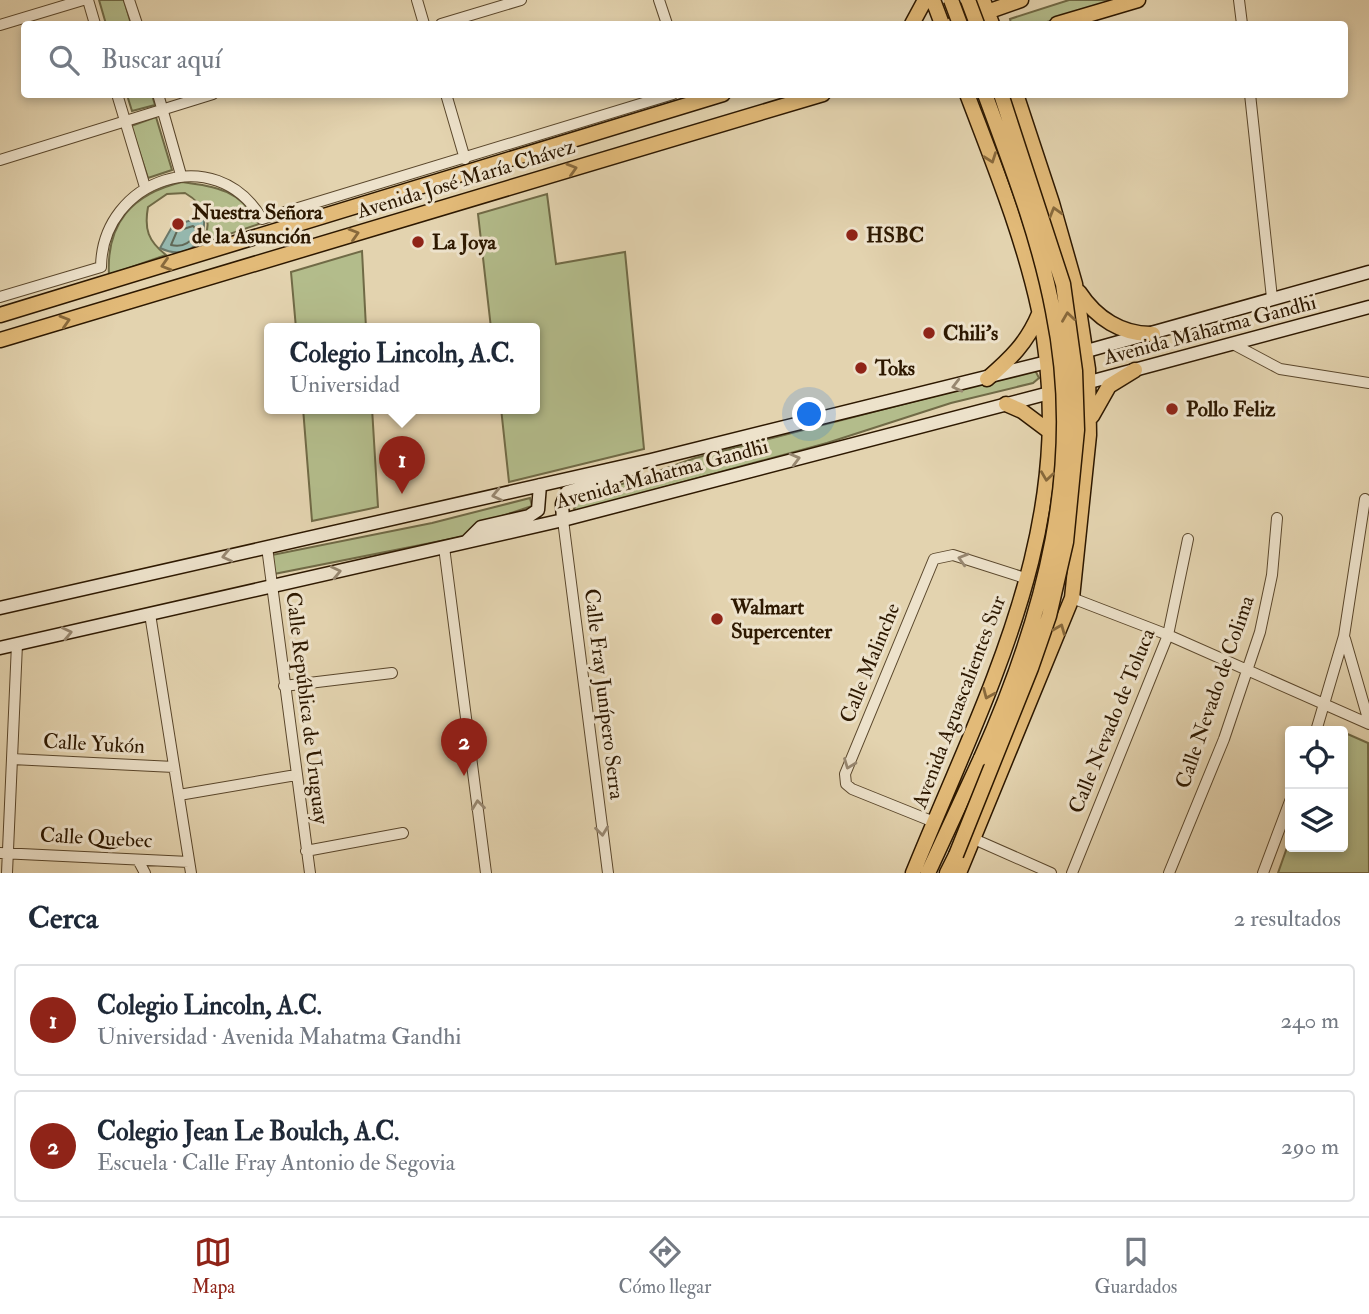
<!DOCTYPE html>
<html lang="es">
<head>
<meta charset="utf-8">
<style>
  body { margin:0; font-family:"IM FELL Double Pica",serif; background:#f6f6f7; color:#1f2937 }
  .controls { position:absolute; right:21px; bottom:21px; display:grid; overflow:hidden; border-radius:7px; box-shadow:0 4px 10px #0003 }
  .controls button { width:63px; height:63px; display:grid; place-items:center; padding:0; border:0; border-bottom:2px solid #e0e1e3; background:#fff; color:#1f2937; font:35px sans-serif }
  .you { position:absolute; left:810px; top:415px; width:24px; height:24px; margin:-18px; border:5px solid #fff; border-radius:50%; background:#1a73e8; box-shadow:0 0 0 10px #1a73e833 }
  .badge { display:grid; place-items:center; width:46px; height:46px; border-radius:50%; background:#8f2418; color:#fff; font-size:23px; font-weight:700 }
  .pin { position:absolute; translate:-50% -58px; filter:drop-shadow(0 2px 4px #0008) }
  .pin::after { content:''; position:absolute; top:37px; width:24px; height:21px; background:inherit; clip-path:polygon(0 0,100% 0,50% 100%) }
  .popup { position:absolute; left:264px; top:323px; width:276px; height:91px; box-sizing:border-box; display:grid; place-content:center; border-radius:7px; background:#fff; filter:drop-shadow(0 2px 5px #0005); font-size:23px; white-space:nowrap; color:#747a83 }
  .popup b { font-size:26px; color:#1f2937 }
  .popup::after { content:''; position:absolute; left:50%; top:100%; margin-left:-14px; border:14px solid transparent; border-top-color:#fff }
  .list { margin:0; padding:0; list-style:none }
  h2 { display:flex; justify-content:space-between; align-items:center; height:91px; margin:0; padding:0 28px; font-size:30px }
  h2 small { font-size:23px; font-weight:400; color:#747a83 }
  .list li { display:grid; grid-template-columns:46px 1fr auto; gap:21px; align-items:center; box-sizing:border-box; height:112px; margin:0 14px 14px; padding:0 14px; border:2px solid #e0e1e3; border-radius:7px }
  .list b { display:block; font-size:26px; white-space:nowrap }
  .list p { margin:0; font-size:23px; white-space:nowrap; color:#747a83 }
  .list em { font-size:23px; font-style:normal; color:#747a83 }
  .icon { flex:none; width:38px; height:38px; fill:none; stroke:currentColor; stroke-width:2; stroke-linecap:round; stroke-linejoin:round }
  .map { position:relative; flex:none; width:1369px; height:873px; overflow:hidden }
  .search { position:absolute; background:#fff; box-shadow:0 4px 10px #0003; left:21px; right:21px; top:21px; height:77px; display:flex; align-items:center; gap:18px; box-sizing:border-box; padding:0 24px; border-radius:7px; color:#747a83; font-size:26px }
  .sheet { height:343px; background:#fff }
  nav { display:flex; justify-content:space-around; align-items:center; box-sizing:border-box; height:98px; border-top:2px solid #e0e1e3; background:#fff; font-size:19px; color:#747a83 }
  nav a { display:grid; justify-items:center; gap:4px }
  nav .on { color:#8f2418 }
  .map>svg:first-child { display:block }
  .green { fill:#b3bc8b; stroke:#706a46; stroke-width:2 }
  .water { fill:#95b7ad; stroke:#6b7768; stroke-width:2 }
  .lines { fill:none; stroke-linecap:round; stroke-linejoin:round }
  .shore { stroke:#616856; stroke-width:2 }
  .minor-casing { stroke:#5a472c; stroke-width:12 }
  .secondary-casing { stroke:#2d1800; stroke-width:15 }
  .primary-casing { stroke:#2d1800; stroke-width:17 }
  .minor { stroke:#ede2cb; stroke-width:10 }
  .secondary { stroke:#ede2cb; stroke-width:12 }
  .primary { stroke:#e2ba78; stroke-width:14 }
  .primary-bridge-casing { stroke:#2d1800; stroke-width:17; stroke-linecap:butt }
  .primary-bridge { stroke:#e2ba78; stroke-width:14 }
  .oneway { stroke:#88693c }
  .oneway2 { stroke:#978770 }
  .poi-dot { fill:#8f2418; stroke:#ede2cb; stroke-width:2.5 }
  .labels { text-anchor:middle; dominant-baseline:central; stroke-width:6; stroke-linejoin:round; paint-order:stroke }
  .street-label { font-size:21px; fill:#2d1800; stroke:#ede2cb }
  .poi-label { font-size:21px; font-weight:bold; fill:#2d1800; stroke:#ede2cb; text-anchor:start }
</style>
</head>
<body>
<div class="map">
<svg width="1369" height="873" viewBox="0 0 1369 873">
  <rect width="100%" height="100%" fill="#e3d3af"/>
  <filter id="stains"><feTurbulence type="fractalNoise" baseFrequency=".00286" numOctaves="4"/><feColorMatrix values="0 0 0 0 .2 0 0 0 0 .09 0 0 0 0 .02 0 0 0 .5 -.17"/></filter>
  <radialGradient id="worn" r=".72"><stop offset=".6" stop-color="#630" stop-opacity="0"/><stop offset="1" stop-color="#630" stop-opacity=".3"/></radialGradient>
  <path class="green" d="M99 0H124L131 24H106Z
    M1069 0H1123L1040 24H1011L1010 19Z
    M127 95H152L155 105 132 111Z
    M156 117 172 170 148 178 131 126Z
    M182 182C218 187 240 190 259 224L197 245C217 228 206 205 185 193L167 194 148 207C144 229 148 241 166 255L109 275C106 223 132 194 182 182Z
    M547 194 556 264 625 252 644 449 509 482 501 408H535V328H491L478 214Z
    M362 251 366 328H296L291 272Z
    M1035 370 1039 378 1033 383 951 403 827 443 577 511 574 509 580 499 695 458Z
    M303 408H372L378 507 312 521Z
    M530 498 532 506 481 523 466 536 274 574 272 555 432 523Z
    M1343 732 1368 743 1369 873H1278L1290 839V847H1343Z"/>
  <path class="water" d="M204 217C206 245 185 260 160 248L173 225Z"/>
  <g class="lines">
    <path class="shore" d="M193 226 197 230C193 242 183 248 171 245L177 231Z"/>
    <g class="minor-casing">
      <path id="minor" d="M88 0 95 24
        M129 0 137 24
        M417 0 424 24
        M659 0 667 24
        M1239 0 1242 24
        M441 24 521 0
        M0 25 83 0
        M117 94 145 187
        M158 94 181 175
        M446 94 465 159
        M1250 94 1272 298
        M0 160 213 94
        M0 297 101 267C102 179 216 140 262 219L673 94
        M1233 344 1280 369 1369 383
        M563 520 608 873
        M267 547 310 873
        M444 547 486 873
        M1072 598 1168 635 1369 724
        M150 614 191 873
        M1345 639 1369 722
        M284 686 392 673
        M1316 731 1344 636 1365 499
        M12 759 174 767
        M179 795 296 775
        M934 822 852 789 846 784 845 774 934 559 953 555 1028 579
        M974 839 1051 873
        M306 851 403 833
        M0 853 189 862
        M138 860 145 873
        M7 873 17 644
        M1072 873 1168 635 1188 539
        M1169 873 1224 739 1260 632 1272 575 1277 518
        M1263 873 1290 801"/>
    </g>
    <g class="secondary-casing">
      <path id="secondary" d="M1076 354 1369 272
        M1082 384 1369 307
        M563 520 562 504 567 492 609 480 632 469
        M466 542 481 527 529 516 538 510 540 485
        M0 608 651 460 1055 360
        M0 648 563 520 1057 391"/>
    </g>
    <g class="primary-casing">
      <path id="primary" d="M933 0 942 24
        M983 0 992 24
        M912 24 925 0
        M953 24 1021 0
        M1057 24 1138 0
        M1079 292C1096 318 1122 335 1153 334
        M0 315 723 94
        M0 340 823 94
        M987 379C1010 359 1027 343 1039 314
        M1006 404 1022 411 1050 432
        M1092 416 1109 386 1135 370
        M913 873C989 686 1082 520 1039 310 1023 236 994 165 967 94
        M928 873 981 758
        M947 873 956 855
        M959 873 1072 598 1089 435 1088 369 1075 284 1052 203 1016 94"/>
    </g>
    <use href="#minor" class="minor"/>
    <use href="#secondary" class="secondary"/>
    <use href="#primary" class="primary"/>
    <g class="primary-bridge-casing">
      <path id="primary-bridge" d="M951 0 960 24
        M968 0 977 24
        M981 758C1044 617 1085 467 1053 311 1039 237 1011 165 985 94
        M956 855 1031 668 1049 616 1066 542 1077 430 1075 371 1063 284 1001 94"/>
    </g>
    <use href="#primary-bridge" class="primary-bridge"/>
  </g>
  <defs><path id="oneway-chevron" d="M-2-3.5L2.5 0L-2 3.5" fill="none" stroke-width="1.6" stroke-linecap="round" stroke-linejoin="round" transform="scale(1.75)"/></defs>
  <g class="oneway">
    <use href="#oneway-chevron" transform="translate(991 158) rotate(70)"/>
    <use href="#oneway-chevron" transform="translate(572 169) rotate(-17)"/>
    <use href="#oneway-chevron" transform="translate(1055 212) rotate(-106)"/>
    <use href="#oneway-chevron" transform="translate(354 234) rotate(-17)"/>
    <use href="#oneway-chevron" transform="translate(166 265) rotate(163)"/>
    <use href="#oneway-chevron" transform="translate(1068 317) rotate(-98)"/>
    <use href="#oneway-chevron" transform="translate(65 321) rotate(-17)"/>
    <use href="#oneway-chevron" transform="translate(1047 476) rotate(98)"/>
    <use href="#oneway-chevron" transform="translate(1060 629) rotate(-68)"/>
    <use href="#oneway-chevron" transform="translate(988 694) rotate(113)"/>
  </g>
  <g class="oneway2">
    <use href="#oneway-chevron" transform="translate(957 386) rotate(166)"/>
    <use href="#oneway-chevron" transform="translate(795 459) rotate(-15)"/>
    <use href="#oneway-chevron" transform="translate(497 495) rotate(167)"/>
    <use href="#oneway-chevron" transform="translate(227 556) rotate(167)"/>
    <use href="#oneway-chevron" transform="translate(963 559) rotate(-164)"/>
    <use href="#oneway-chevron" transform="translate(336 572) rotate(-13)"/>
    <use href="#oneway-chevron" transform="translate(67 633) rotate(-13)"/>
    <use href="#oneway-chevron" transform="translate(849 764) rotate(111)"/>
    <use href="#oneway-chevron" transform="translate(478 805) rotate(-97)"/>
    <use href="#oneway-chevron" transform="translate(602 831) rotate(83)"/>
  </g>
  <g class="poi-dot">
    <circle cx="178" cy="224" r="7"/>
    <circle cx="852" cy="235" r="7"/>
    <circle cx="418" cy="242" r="7"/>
    <circle cx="929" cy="333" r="7"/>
    <circle cx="861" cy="368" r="7"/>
    <circle cx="1172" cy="409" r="7"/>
    <circle cx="717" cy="619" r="7"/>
  </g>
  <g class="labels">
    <g class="street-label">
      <text transform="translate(466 179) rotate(-17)">Avenida José María Chávez</text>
      <text transform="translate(1210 330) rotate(-15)">Avenida Mahatma Gandhi</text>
      <text transform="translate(662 474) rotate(-15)">Avenida Mahatma Gandhi</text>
      <text transform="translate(870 663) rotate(-68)">Calle Malinche</text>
      <text transform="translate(1215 692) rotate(-71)">Calle Nevado de Colima</text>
      <text transform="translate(604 694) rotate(83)">Calle Fray Junípero Serra</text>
      <text transform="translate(959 702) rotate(-69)">Avenida Aguascalientes Sur</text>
      <text transform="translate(307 708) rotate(83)">Calle República de Uruguay</text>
      <text transform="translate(1112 721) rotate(-68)">Calle Nevado de Toluca</text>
      <text transform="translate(94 744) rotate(3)">Calle Yukón</text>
      <text transform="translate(96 838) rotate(3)">Calle Quebec</text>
    </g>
    <g class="poi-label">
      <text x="192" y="212">Nuestra Señora<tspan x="192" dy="24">de la Asunción</tspan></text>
      <text x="866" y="235">HSBC</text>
      <text x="432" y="242">La Joya</text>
      <text x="943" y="333">Chili's</text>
      <text x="875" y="368">Toks</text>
      <text x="1186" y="409">Pollo Feliz</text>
      <text x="731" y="607">Walmart<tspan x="731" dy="24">Supercenter</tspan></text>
    </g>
  </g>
  <rect width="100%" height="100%" filter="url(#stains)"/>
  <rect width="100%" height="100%" fill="url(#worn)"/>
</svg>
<div class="controls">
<button><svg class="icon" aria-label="locate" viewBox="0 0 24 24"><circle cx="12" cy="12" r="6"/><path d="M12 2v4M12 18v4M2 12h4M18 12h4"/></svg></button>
<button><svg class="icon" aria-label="layers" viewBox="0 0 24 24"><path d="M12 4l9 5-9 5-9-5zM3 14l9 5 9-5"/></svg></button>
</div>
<div class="you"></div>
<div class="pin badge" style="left:402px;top:494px">1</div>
<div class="popup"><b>Colegio Lincoln, A.C.</b>Universidad</div>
<div class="pin badge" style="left:464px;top:776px">2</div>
<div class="search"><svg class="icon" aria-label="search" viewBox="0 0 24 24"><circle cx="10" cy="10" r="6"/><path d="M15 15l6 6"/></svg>Buscar aquí</div>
</div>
<section class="sheet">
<h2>Cerca<small>2 resultados</small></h2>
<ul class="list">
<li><span class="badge">1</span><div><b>Colegio Lincoln, A.C.</b><p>Universidad · Avenida Mahatma Gandhi</p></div><em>240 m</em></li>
<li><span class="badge">2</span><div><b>Colegio Jean Le Boulch, A.C.</b><p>Escuela · Calle Fray Antonio de Segovia</p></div><em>290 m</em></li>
</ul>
</section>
<nav>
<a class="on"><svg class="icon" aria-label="map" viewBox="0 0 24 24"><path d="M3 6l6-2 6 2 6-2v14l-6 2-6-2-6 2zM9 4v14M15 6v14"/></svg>Mapa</a>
<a><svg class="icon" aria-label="directions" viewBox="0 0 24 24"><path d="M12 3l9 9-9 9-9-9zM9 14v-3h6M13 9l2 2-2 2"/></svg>Cómo llegar</a>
<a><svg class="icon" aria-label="saved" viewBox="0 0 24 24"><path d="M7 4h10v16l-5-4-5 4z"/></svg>Guardados</a>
</nav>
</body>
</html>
